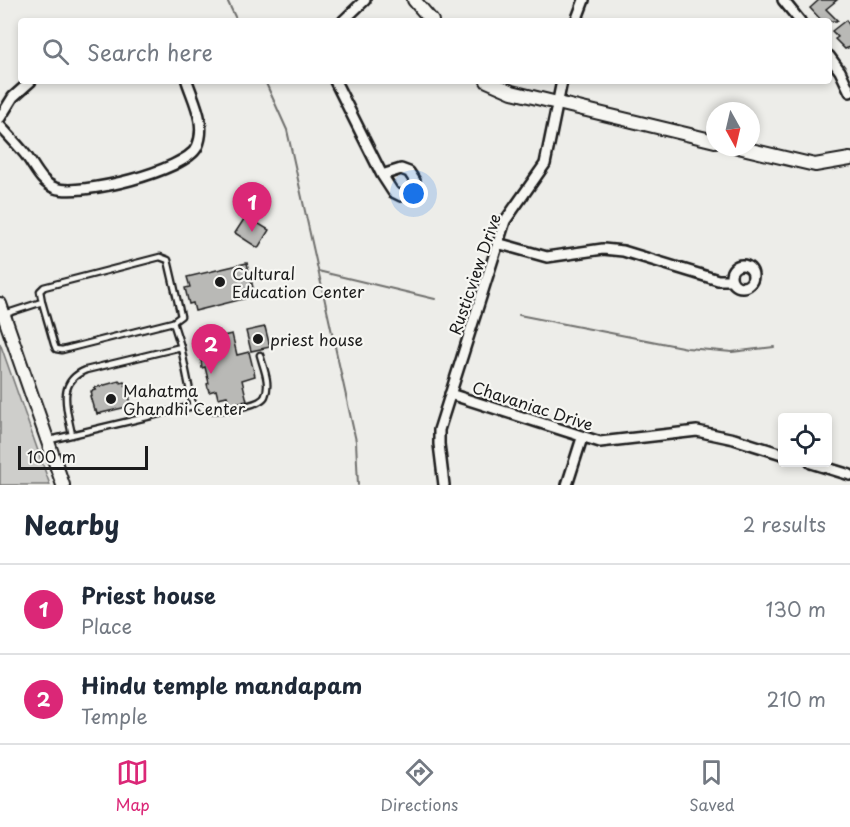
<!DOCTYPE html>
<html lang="en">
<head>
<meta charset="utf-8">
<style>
  body { margin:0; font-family:"Playpen Sans",sans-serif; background:#f6f6f7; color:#1f2937 }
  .controls { position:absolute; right:18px; bottom:18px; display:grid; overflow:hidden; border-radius:6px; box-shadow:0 3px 9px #0003 }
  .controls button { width:54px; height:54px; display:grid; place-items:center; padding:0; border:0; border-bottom:2px solid #e0e1e3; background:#fff; color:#1f2937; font:30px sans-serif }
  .compass { position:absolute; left:706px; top:102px; width:54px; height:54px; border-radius:50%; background:#fff; box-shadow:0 3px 9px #0003; rotate:172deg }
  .scale { position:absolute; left:18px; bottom:15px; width:130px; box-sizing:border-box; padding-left:6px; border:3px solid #1c1c1c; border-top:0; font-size:16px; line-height:21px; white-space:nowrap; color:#1c1c1c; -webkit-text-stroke:4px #f6f6f2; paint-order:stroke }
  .you { position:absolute; left:414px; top:194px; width:21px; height:21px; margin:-15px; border:4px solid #fff; border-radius:50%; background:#1a73e8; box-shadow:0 0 0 9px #1a73e833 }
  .badge { display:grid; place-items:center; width:39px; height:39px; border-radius:50%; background:#db2777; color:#fff; font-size:20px; font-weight:700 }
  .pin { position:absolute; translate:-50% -50px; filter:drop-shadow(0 2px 3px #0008) }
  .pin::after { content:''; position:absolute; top:32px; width:21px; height:18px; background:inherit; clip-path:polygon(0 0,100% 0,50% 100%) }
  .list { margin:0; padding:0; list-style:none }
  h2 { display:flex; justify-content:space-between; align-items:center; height:78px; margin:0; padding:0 24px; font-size:26px }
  h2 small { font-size:20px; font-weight:400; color:#747a83 }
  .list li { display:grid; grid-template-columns:39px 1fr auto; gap:18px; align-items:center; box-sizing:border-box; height:90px; padding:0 24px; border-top:2px solid #e0e1e3 }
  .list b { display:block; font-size:22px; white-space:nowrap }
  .list p { margin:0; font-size:20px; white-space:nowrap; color:#747a83 }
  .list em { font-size:20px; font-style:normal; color:#747a83 }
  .icon { flex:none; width:33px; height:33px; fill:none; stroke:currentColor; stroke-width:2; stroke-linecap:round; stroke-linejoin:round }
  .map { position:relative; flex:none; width:850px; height:485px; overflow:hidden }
  .search { position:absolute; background:#fff; box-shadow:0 3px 9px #0003; left:18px; right:18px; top:18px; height:66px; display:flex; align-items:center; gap:15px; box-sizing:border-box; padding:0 21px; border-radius:6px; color:#747a83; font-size:22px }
  .sheet { height:258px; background:#fff }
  nav { display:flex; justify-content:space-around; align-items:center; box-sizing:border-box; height:84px; border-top:2px solid #e0e1e3; background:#fff; font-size:16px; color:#747a83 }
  nav a { display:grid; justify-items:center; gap:3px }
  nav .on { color:#db2777 }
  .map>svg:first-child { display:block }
  .green { fill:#cececb; stroke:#757574; stroke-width:1.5 }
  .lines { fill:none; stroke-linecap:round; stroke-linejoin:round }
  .stream { stroke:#6f6f6d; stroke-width:2 }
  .building { fill:#b9b9b6; stroke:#1c1c1c; stroke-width:1.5 }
  .lane-casing { stroke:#1c1c1c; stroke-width:9 }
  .street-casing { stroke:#1c1c1c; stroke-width:14 }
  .secondary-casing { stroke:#1c1c1c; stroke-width:16 }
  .lane { stroke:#f6f6f2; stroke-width:4.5 }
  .street { stroke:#f6f6f2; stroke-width:9 }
  .secondary { stroke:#f6f6f2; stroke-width:12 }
  .poi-dot { fill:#1c1c1c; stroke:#f6f6f2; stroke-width:2 }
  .labels { text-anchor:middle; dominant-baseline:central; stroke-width:4.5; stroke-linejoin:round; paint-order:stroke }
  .poi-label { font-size:16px; fill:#1c1c1c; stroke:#f6f6f2; text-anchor:start }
  .street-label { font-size:16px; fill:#1c1c1c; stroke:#f6f6f2 }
</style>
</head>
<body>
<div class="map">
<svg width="850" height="485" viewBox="0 0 850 485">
  <rect width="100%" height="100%" fill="#edede9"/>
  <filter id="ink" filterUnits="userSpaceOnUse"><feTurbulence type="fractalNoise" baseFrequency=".0167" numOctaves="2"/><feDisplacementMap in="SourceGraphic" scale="12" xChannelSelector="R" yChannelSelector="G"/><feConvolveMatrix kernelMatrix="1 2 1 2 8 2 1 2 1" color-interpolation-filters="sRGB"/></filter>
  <g filter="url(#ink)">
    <path class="green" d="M0 343 50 485H0Z"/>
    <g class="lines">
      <path class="stream" d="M227 0 237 21
        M265 81 287 130 356 441 358 485
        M318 271 435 299
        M519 315 687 348 732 352 774 347"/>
    </g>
    <path class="building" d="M819 0H837L826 9 838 21H822L810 8Z
      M846 20 850 26V47L845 49 835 39 838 37 832 31Z
      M246 216 269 230 258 248 235 233Z
      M247 263 255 296 195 311 193 303 189 304 185 288 190 287 187 277Z
      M265 327 270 347 251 351 246 331Z
      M232 334 237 355 249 352 255 376 242 380 247 401 229 404 227 396 218 398 216 390 209 392 207 384 209 383 205 367 202 368 201 359 218 355 214 338Z
      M119 381 121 383 124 382 126 387H128L131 406 97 414 96 410H94L90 396H92L91 391 96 390 94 388Z"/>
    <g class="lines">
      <g class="lane-casing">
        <path id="lane" d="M5 314 42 302 54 344 56 349 62 350 173 322 181 316 168 260 160 257 44 287 40 291 42 302
          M173 322 181 347
          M193 406C200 407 206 409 212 410 222 411 261 406 265 396 271 383 263 367 260 355
          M50 440 193 406 181 347 86 370C56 382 67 409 72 435"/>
      </g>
      <g class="street-casing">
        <path id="street" d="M783 0 800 21
          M343 21 365 0
          M576 21 584 0
          M829 56 840 71 850 92
          M335 81 382 175
          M0 118 13 97 31 81
          M0 126C8 135 17 144 25 154 34 165 40 182 55 188 79 197 185 171 197 147 207 125 194 102 187 81
          M401 169 409 172 415 181 413 190 401 196 393 192 382 175Z
          M497 243 547 257 603 249 623 251 718 280H731
          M731 276a11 11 0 1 1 22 0a11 11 0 1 1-22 0Z
          M450 394 600 442 697 431 734 439 782 454
          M811 463 850 475
          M444 485 439 444V430L505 221 545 164 562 81
          M567 485 582 438"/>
      </g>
      <g class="secondary-casing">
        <path id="secondary" d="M414 0 432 21
          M487 81 512 92 715 141
          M738 147 815 165 850 159
          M0 304 63 485"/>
      </g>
      <use href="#lane" class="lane"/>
      <use href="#street" class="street"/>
      <use href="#secondary" class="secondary"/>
    </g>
  </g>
  <g class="poi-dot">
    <circle cx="220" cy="282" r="6"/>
    <circle cx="258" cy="339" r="6"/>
    <circle cx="111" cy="399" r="6"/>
  </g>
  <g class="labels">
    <g class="poi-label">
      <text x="232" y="273">Cultural<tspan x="232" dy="18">Education Center</tspan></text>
      <text x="270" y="339">priest house</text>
      <text x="123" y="390">Mahatma<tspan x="123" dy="18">Ghandhi Center</tspan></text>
    </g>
    <g class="street-label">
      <text transform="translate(474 274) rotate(-71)">Rusticview Drive</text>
      <text transform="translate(533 405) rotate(18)">Chavaniac Drive</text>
    </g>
  </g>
</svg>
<div class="controls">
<button><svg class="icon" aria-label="locate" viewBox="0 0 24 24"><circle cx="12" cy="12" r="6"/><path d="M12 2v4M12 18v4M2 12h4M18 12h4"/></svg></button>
</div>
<svg class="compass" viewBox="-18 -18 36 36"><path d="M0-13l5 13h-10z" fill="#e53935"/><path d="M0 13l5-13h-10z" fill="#747a83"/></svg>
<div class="scale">100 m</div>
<div class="you"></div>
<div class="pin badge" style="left:252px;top:232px">1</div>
<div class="pin badge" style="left:211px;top:374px">2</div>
<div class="search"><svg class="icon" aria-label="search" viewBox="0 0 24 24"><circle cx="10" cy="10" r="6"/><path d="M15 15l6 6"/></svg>Search here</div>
</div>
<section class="sheet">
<h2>Nearby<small>2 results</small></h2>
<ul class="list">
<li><span class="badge">1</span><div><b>Priest house</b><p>Place</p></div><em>130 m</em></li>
<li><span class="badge">2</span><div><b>Hindu temple mandapam</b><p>Temple</p></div><em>210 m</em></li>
</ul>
</section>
<nav>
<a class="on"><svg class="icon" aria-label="map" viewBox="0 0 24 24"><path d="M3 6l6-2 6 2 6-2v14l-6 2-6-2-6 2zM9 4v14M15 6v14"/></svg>Map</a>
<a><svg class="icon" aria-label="directions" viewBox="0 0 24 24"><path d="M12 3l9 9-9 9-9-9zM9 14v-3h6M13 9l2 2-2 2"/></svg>Directions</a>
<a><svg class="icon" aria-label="saved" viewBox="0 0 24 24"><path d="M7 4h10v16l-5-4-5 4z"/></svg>Saved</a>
</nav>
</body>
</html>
